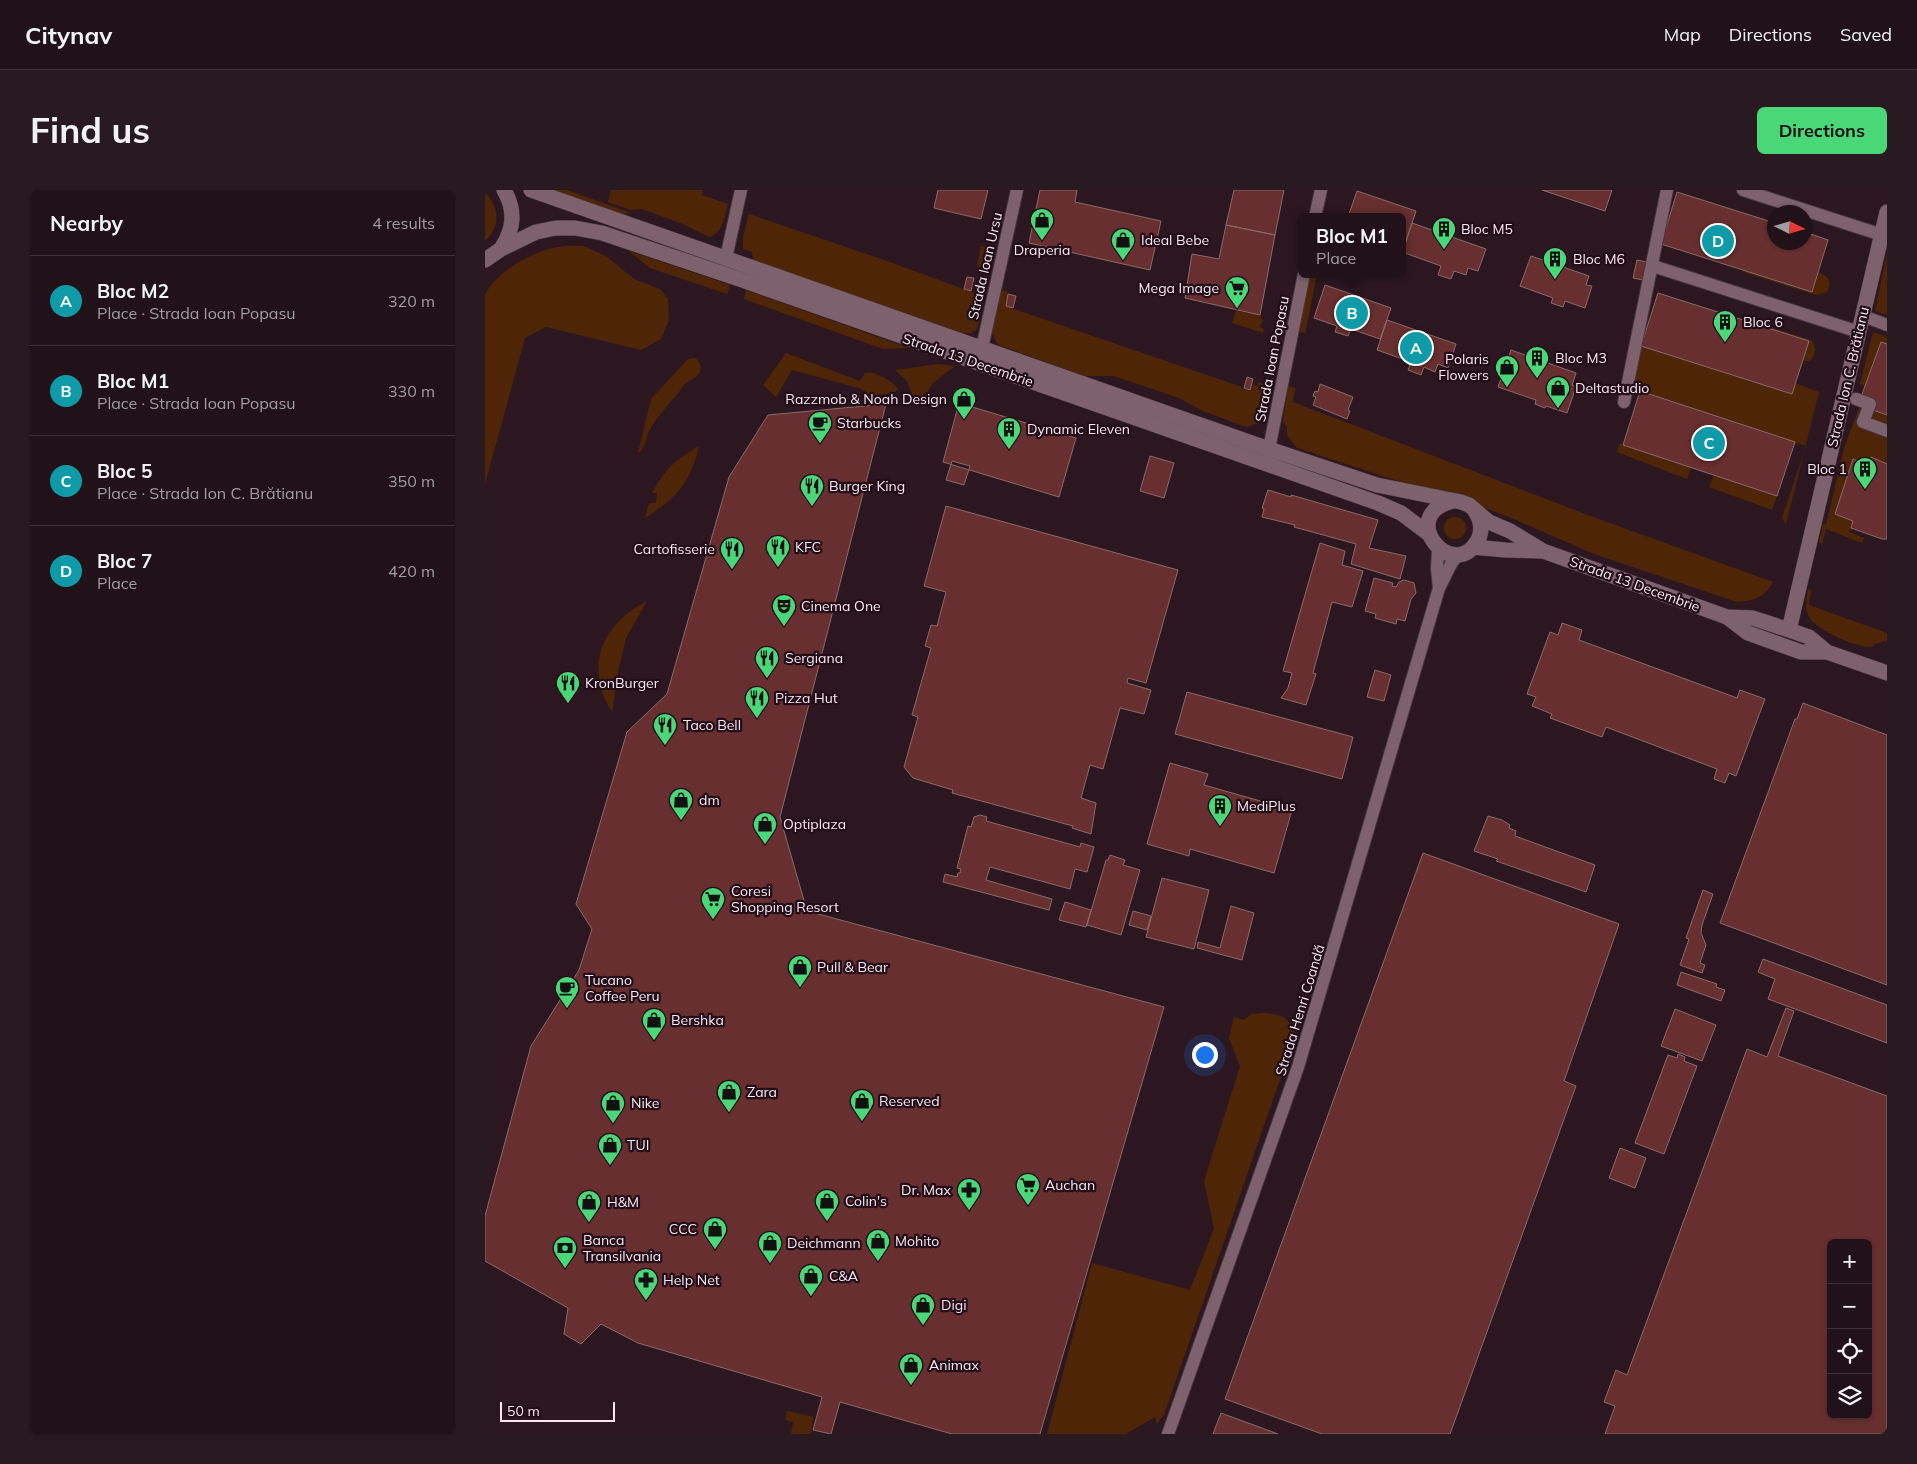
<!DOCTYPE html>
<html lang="en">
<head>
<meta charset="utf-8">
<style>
  body { margin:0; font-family:Mulish,sans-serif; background:#291a22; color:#f1f3f6 }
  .controls { position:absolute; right:15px; bottom:15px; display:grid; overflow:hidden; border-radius:8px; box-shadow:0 1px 4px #0004 }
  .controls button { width:45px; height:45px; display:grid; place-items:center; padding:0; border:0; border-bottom:1px solid #3e3138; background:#211119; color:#f1f3f6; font:25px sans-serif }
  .compass { position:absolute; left:1282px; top:15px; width:45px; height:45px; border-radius:50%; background:#211119; box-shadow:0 1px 4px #0004; rotate:95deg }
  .scale { position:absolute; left:15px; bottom:12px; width:115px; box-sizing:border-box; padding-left:5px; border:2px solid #f8e8ef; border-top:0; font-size:14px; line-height:18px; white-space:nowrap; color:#f8e8ef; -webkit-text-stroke:4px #220d18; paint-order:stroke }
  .you { position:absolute; left:719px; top:864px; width:18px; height:18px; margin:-12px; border:4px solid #fff; border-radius:50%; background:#1a73e8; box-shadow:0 0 0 8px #1a73e833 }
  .badge { display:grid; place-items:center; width:32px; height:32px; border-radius:50%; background:#49d778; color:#fff; font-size:16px; font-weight:700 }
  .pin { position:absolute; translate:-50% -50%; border:2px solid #fff; box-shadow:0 1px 5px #0006 }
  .popup { position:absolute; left:813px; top:23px; width:108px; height:65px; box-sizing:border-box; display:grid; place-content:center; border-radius:8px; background:#211119; filter:drop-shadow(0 1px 4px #0005); font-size:16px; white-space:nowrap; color:#a29da2 }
  .popup b { font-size:19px; color:#f1f3f6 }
  .popup::after { content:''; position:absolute; left:50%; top:100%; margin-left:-10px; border:10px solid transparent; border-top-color:#211119 }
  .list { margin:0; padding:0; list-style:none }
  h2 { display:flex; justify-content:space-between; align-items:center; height:65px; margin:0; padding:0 20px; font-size:21px }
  h2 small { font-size:16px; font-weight:400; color:#a29da2 }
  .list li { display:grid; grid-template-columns:32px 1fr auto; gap:15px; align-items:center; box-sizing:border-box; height:90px; padding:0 20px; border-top:1px solid #3e3138 }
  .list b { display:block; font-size:19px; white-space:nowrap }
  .list p { margin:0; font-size:16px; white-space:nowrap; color:#a29da2 }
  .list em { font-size:16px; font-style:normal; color:#a29da2 }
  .icon { flex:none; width:28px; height:28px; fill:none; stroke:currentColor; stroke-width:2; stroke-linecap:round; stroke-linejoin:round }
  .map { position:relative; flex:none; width:1402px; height:1244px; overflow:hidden; border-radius:8px }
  header { display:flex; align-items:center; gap:30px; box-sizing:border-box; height:70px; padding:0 25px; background:#211119; border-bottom:1px solid #3e3138 }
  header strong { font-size:24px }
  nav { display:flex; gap:28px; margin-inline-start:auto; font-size:18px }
  .intro { display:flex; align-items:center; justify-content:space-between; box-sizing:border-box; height:120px; padding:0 30px }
  h1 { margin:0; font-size:35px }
  .button { padding:12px 22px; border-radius:8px; background:#49d778; color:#111; font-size:18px; font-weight:700 }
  main { display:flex; gap:30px; padding:0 30px }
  aside { flex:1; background:#211119; border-radius:8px; box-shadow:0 1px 4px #0004 }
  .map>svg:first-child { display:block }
  .green { fill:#4e2607 }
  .building { fill:#672f2f; stroke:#896b6a; fill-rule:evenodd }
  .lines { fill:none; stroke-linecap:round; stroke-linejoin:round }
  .street-casing { stroke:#45353d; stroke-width:14 }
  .secondary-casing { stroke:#45353d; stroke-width:16 }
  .street { stroke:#7d626e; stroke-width:12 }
  .secondary { stroke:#7d626e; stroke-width:15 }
  .labels { text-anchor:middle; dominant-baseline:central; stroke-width:4.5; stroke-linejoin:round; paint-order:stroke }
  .poi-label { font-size:14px; fill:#f8e8ef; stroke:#220d18; text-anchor:start }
  .street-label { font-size:14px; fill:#f8e8ef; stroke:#220d18 }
</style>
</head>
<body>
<header>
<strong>Citynav</strong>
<nav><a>Map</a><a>Directions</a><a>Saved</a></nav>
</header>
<div class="intro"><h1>Find us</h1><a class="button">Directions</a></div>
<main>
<aside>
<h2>Nearby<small>4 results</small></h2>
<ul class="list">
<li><span class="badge" style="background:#0f9aa8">A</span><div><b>Bloc M2</b><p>Place · Strada Ioan Popasu</p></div><em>320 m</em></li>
<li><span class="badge" style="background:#0f9aa8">B</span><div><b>Bloc M1</b><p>Place · Strada Ioan Popasu</p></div><em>330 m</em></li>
<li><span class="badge" style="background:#0f9aa8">C</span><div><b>Bloc 5</b><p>Place · Strada Ion C. Brătianu</p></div><em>350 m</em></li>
<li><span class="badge" style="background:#0f9aa8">D</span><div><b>Bloc 7</b><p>Place</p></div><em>420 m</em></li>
</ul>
</aside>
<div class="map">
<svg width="1402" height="1244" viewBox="0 0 1402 1244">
  <rect width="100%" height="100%" fill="#2c1721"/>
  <path class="green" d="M68 0H82L146 23 136 24Z
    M126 0H218L217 5 243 14C239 28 239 42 224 47L198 34 157 19 146 20 123 12Z
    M0 2C14 17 16 37 0 51Z
    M264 24 402 71 492 104 495 92 501 94 502 98 492 139 487 143H478L269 71 267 62 258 59V47Z
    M98 56 121 66 149 89 175 99 183 109 184 130 176 149 156 160 61 137 40 148 0 294V105C10 82 50 60 74 57 81 55 90 56 98 56Z
    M496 56 509 60 507 75 503 79 492 76Z
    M144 61 245 95 242 104 165 78Z
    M1402 63V125L1390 121Z
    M1259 80 1327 102 1333 82C1345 86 1347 93 1341 103L1331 105 1258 82Z
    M825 84H832L820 144 814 141Z
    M261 100 424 158 398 159 259 109Z
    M518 100 523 102 520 116 757 197V199L765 201 768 194 773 196 774 192 783 197 778 227 774 233 761 237 718 221 694 208 629 186H600L514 155C501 142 511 118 514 103Z
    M751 120 775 125 778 131 774 137 779 139 778 143 747 133Z
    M1256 128 1326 150C1332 157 1331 166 1324 171H1320L1255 129Z
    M1388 142 1402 147V154L1396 152 1380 196 1375 194Z
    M1156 156 1306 204 1310 193 1334 202 1301 334 1297 328 1321 256 1144 197Z
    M301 163 375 191 380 183C391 181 406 190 413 199L408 203 384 206 377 199 307 180 291 207 278 195Z
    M207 168H211C224 184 207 188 199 195 196 199 193 204 189 208 181 218 169 230 163 243 161 250 159 259 153 263L166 209 203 169Z
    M452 174 470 176 448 193 438 209 429 210 422 191 410 180Z
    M803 196 810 198 808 212 1100 324 1288 392C1280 407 1269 411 1252 412L1109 364 1022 326 953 301 910 290 812 258 802 245V237L798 232Z
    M1378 208 1389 220 1402 225V274L1386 267 1382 275 1368 270 1351 324 1368 331 1364 342 1379 348 1377 353 1341 339 1337 354 1334 353 1338 334 1341 335 1359 258Z
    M1135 253 1138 255 1206 278 1202 289 1132 262Z
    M214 256C205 294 192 307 160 328L164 313H171L172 303H167C181 278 189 271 214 256Z
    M1229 285 1292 306 1287 320 1224 297Z
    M959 338a11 11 0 1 1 22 0a11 11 0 1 1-22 0Z
    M1323 399 1326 400 1324 415 1402 443V452L1399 451 1388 455 1390 456C1377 461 1331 440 1324 427 1319 419 1322 408 1323 399Z
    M162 411 141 448 133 481 127 522C99 476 116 435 162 411Z
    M781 823C798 825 802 827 811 843L679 1225 672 1234 670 1227 641 1244H562L607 1073 705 1100 729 1039 719 991 755 876 744 848 749 827 759 830 766 824Z
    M302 1221 328 1227 326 1244H306L308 1232 300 1230Z"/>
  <path class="building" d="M453 0H503L496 29 449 18Z
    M555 0H592L590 12 676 31 665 80 544 53Z
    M749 0H799L790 45 741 35Z
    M1057 0H1127L1120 21Z
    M872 1 931 21 921 52 917 51V27H863Z
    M1192 2 1290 33V52H1320V42L1343 50 1327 102 1176 54Z
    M927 33 1001 59 993 81 983 78 981 85 969 81 966 89 953 85 956 76 917 62Z
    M741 35 790 45 775 125 700 108 707 64 734 69Z
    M1046 66 1104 86 1101 95 1107 96 1100 118 1080 111 1078 117 1066 113 1068 108 1035 96Z
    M1152 70 1162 72 1158 90 1148 88Z
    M482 87 489 88 486 101 479 99Z
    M840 95 906 118 895 149 866 139 863 146 850 142 852 136 829 128Z
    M1173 103 1324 151 1307 204 1156 156Z
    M523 104 531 106 528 118 521 116Z
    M902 130 971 154 963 178 953 174 950 182 939 177 936 185 923 180 926 172 892 160Z
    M1396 152 1402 154V225L1388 220 1391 213 1376 207Z
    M1026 160 1091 183 1087 195 1091 197 1082 223 1061 216 1060 218 1050 214 1051 210 1013 197Z
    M762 187 768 189 765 200 759 198Z
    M835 194 868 207 863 220 865 221 862 229 828 215 831 207 828 206 830 201 833 202Z
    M1155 201 1310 252 1292 306 1138 255Z
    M474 213 591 248 574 307 458 272Z
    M401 214 295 627 322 721 679 817 555 1244H467L355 1212 346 1244 328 1240 337 1207 153 1153 116 1134 96 1154 79 1144 83 1118 0 1071V1026L46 856 94 780 107 739 91 714 142 542 182 504 244 287 283 225Z
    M665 266 689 273 679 308 655 301Z
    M1386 267 1402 274V349H1397L1366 338 1368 331 1350 324 1368 269 1382 275Z
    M467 271 485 276 479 295 461 290Z
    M783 300 806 307V305L893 330 884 358 921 366 915 389 866 374 871 354 809 337 810 335 777 327 779 319 777 318Z
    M461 316 693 380 661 493 643 488 642 493 666 500 659 524 635 518 618 579 605 575 596 608 611 613 606 644 587 638 588 636 467 603 468 600 428 588 419 577 433 527 427 525 446 458 440 456 446 435 452 436 461 402 439 396Z
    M835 353 860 361 857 375 878 381 867 417 847 412 828 483 831 484 821 515 796 508 803 498 807 483 798 481Z
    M889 388 908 393 907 396 911 397 914 392 919 390 929 393 931 403 926 409 920 431 912 429 911 434 890 428 891 424 880 421Z
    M1077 433 1097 440 1094 450 1252 508 1255 500 1280 509 1251 586 1244 583 1240 593 1229 589 1232 579 1121 537 1117 547 1065 528 1067 524 1047 516 1051 507 1042 504 1065 442 1073 445Z
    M890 480 906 485 899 511 882 507Z
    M702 502 868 547 857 589 690 544Z
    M1318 513 1402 545V795L1235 733 1310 529H1312Z
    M685 573 723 584 719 595 807 620 789 683 705 659 704 666 662 654Z
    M495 625 502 627 501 631 595 657 596 653 609 657 602 682 590 679 585 699 505 677 501 690 567 709 564 720 458 692 460 684 472 687 473 683H475L476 679 472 678 483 636 486 637 489 627Z
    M1003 626 1017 630 1025 635 1024 638 1031 641 1030 646 1110 675 1101 702 1011 671 1013 669 989 661Z
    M938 663 1134 734 1079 891 1091 896 965 1244H837L740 1209Z
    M625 665 640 670 638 675 655 680 636 745 602 735 621 670H623Z
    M677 688 724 700 709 759 661 747Z
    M1218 700 1228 704 1217 735 1216 743 1221 755 1215 773 1220 775 1217 783 1195 775 1204 749 1201 748Z
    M580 712 606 720 601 737 574 730Z
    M746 716 769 723 757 770 712 758 713 752 735 758Z
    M648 721 666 726 662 740 644 735Z
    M1278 769 1402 815V853L1283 809 1290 789 1273 782Z
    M1196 782 1232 794 1231 797 1240 800 1236 811 1192 795Z
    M1301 818 1309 821 1293 866 1402 906V1244H1120L1130 1216 1119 1212 1131 1180 1142 1185 1262 859 1282 867ZM1346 1053H1383V1225H1346Z
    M1190 819 1231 835 1217 871 1176 856Z
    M1193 864 1200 867 1199 871 1212 876 1179 964 1150 953 1183 865 1192 868Z
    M1135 958 1161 968 1150 998 1124 988Z
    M736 1223 793 1244H728Z"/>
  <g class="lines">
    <g class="street-casing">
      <path id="street" d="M1258 0 1397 45
        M830 27 836 0
        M241 68 256 0
        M1168 76 1374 142
        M1378 126 1402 135
        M497 158 532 0
        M1371 209 1385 214 1378 232 1402 241
        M1139 212 1182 0
        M784 259 819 84
        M953 359 952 379 954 398
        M683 1244 813 877 954 398 966 374 973 364"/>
    </g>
    <g class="secondary-casing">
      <path id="secondary" d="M46 0 784 259 892 295 976 312 984 315 1004 332 1025 341 1058 361 1242 427 1263 443 1316 462H1342L1402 483
        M16 59C29 39 31 21 19 0
        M0 70 16 59 51 42 71 38H90L117 43 257 90 893 313 916 323 944 344
        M968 311C910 325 968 395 993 350 998 340 996 330 990 321
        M988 357 1020 360 1056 361
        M1242 427 1268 428 1304 440 1324 447 1342 462
        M1304 440 1402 22"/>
    </g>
    <use href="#street" class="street"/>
    <use href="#secondary" class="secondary"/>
  </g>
  <defs>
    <g id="shop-pin" transform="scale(1.25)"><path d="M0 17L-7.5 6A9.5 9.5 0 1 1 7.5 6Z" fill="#49d778" stroke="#220d18"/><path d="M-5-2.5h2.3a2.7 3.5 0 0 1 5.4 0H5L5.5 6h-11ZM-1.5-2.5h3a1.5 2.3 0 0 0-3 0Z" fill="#111"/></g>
    <g id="building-pin" transform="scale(1.25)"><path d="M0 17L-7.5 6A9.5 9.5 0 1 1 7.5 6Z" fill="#49d778" stroke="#220d18"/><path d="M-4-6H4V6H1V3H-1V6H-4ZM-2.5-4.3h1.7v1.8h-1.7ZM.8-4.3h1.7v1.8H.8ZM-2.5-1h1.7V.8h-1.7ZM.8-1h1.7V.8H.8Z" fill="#111"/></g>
    <g id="supermarket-pin" transform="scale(1.25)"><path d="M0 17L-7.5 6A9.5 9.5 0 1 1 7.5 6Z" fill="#49d778" stroke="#220d18"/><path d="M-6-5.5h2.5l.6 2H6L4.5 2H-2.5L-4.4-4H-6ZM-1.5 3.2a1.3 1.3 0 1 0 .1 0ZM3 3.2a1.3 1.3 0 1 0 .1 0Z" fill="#111"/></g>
    <g id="cafe-pin" transform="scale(1.25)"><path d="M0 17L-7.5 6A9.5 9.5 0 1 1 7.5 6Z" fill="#49d778" stroke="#220d18"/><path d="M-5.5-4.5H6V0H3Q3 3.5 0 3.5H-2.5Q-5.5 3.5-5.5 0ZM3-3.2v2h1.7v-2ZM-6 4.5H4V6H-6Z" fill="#111"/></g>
    <g id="restaurant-pin" transform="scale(1.25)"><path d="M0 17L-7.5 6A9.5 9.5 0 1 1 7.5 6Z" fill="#49d778" stroke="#220d18"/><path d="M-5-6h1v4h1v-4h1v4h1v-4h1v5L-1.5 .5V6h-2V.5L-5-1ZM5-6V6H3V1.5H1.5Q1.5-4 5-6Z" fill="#111"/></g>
    <g id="theatre-pin" transform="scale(1.25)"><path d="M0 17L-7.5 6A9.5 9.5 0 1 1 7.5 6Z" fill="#49d778" stroke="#220d18"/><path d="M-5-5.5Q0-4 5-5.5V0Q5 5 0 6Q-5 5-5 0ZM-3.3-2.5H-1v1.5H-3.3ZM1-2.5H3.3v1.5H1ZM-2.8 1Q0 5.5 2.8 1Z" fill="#111"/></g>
    <g id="pharmacy-pin" transform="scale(1.25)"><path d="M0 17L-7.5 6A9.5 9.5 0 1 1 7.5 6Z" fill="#49d778" stroke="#220d18"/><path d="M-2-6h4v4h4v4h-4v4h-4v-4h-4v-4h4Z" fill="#111"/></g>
    <g id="bank-pin" transform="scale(1.25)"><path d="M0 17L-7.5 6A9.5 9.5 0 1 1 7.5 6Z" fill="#49d778" stroke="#220d18"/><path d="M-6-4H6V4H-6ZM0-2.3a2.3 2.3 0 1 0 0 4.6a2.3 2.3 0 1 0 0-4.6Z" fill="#111"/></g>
  </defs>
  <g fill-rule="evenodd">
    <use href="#shop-pin" x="557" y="30"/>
    <use href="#building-pin" x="959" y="39"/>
    <use href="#shop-pin" x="638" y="50"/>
    <use href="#building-pin" x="1070" y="69"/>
    <use href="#supermarket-pin" x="752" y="98"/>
    <use href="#building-pin" x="1240" y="132"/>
    <use href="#building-pin" x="1052" y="168"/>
    <use href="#shop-pin" x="1022" y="177"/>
    <use href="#shop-pin" x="1073" y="198"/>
    <use href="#shop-pin" x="479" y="209"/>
    <use href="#cafe-pin" x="335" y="233"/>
    <use href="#building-pin" x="524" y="239"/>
    <use href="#building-pin" x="1380" y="279"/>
    <use href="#restaurant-pin" x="327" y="296"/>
    <use href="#restaurant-pin" x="293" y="357"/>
    <use href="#restaurant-pin" x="247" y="359"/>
    <use href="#theatre-pin" x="299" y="416"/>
    <use href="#restaurant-pin" x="282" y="468"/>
    <use href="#restaurant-pin" x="83" y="493"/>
    <use href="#restaurant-pin" x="272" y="508"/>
    <use href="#restaurant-pin" x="180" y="535"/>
    <use href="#shop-pin" x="196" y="610"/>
    <use href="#building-pin" x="735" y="616"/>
    <use href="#shop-pin" x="280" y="634"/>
    <use href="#supermarket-pin" x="228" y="709"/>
    <use href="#shop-pin" x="315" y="777"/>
    <use href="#cafe-pin" x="82" y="798"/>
    <use href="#shop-pin" x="169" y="830"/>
    <use href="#shop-pin" x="244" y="902"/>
    <use href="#shop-pin" x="377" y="911"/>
    <use href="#shop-pin" x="128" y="913"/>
    <use href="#shop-pin" x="125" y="955"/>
    <use href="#supermarket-pin" x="543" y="995"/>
    <use href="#pharmacy-pin" x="484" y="1000"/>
    <use href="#shop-pin" x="342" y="1011"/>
    <use href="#shop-pin" x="104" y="1012"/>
    <use href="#shop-pin" x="230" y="1039"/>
    <use href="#shop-pin" x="393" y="1051"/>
    <use href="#shop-pin" x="285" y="1053"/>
    <use href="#bank-pin" x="80" y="1058"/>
    <use href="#shop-pin" x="326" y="1086"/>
    <use href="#pharmacy-pin" x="161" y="1090"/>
    <use href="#shop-pin" x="438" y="1115"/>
    <use href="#shop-pin" x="426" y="1175"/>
  </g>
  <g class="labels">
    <g class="poi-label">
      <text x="976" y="39">Bloc M5</text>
      <text x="656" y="50">Ideal Bebe</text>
      <text x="557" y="60" text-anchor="middle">Draperia</text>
      <text x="1088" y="69">Bloc M6</text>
      <text x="734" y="98" text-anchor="end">Mega Image</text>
      <text x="1258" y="132">Bloc 6</text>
      <text x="1070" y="168">Bloc M3</text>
      <text x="1004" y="169" text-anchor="end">Polaris<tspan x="1004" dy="16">Flowers</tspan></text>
      <text x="1090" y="198">Deltastudio</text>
      <text x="462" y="209" text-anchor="end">Razzmob &amp; Noah Design</text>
      <text x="352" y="233">Starbucks</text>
      <text x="542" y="239">Dynamic Eleven</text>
      <text x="1362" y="279" text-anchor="end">Bloc 1</text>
      <text x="344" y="296">Burger King</text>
      <text x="310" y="357">KFC</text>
      <text x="230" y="359" text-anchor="end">Cartofisserie</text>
      <text x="316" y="416">Cinema One</text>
      <text x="300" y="468">Sergiana</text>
      <text x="100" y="493">KronBurger</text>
      <text x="290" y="508">Pizza Hut</text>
      <text x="198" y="535">Taco Bell</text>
      <text x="214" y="610">dm</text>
      <text x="752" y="616">MediPlus</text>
      <text x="298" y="634">Optiplaza</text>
      <text x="246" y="701">Coresi<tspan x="246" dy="16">Shopping Resort</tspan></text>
      <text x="332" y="777">Pull &amp; Bear</text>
      <text x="100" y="790">Tucano<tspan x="100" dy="16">Coffee Peru</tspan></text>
      <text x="186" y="830">Bershka</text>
      <text x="262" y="902">Zara</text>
      <text x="394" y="911">Reserved</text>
      <text x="146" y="913">Nike</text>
      <text x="142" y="955">TUI</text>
      <text x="560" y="995">Auchan</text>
      <text x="466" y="1000" text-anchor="end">Dr. Max</text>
      <text x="360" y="1011">Colin's</text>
      <text x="122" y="1012">H&amp;M</text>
      <text x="212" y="1039" text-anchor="end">CCC</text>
      <text x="98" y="1050">Banca<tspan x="98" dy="16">Transilvania</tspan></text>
      <text x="410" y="1051">Mohito</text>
      <text x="302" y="1053">Deichmann</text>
      <text x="344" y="1086">C&amp;A</text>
      <text x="178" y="1090">Help Net</text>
      <text x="456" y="1115">Digi</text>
      <text x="444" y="1175">Animax</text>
    </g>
    <g class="street-label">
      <text transform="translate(500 76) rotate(-77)">Strada Ioan Ursu</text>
      <text transform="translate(787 169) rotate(-79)">Strada Ioan Popasu</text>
      <text transform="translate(483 170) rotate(19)">Strada 13 Decembrie</text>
      <text transform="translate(1363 187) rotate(-77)">Strada Ion C. Brătianu</text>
      <text transform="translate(1150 394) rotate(20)">Strada 13 Decembrie</text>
      <text transform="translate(815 820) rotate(-73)">Strada Henri Coandă</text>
    </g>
  </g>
</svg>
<div class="controls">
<button>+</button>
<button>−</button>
<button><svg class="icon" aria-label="locate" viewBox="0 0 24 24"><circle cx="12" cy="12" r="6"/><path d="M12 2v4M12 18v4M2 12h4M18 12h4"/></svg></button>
<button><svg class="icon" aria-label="layers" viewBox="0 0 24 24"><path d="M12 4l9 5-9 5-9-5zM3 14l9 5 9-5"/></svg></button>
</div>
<svg class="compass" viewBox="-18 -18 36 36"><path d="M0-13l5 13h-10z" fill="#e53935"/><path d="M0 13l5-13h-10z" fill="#a29da2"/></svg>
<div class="scale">50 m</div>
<div class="you"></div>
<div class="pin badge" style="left:931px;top:158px;background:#0f9aa8">A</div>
<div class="pin badge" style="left:867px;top:123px;background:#0f9aa8">B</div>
<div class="popup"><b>Bloc M1</b>Place</div>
<div class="pin badge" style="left:1224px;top:253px;background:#0f9aa8">C</div>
<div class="pin badge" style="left:1233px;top:51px;background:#0f9aa8">D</div>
</div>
</main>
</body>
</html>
